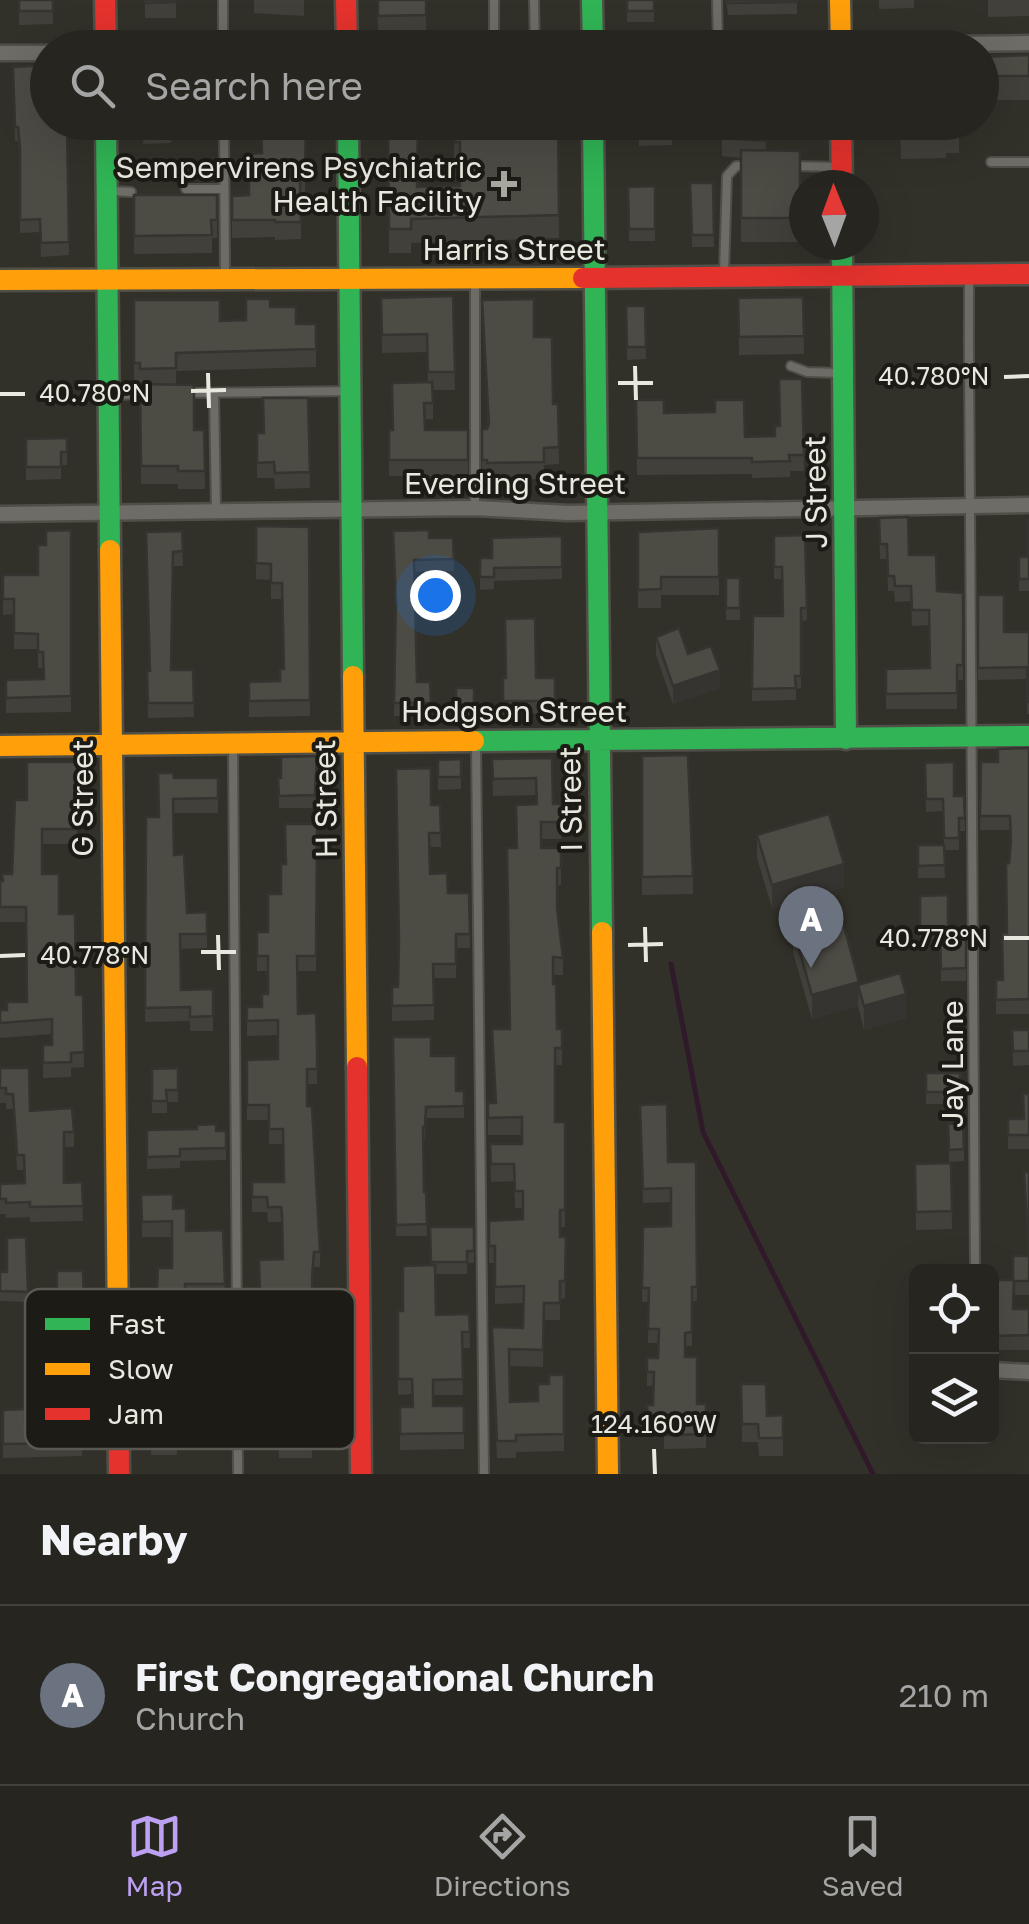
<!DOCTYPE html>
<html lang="en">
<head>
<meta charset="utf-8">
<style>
  body { margin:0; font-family:"Golos Text",sans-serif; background:#32312c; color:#f1f3f6 }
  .controls { position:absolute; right:30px; bottom:30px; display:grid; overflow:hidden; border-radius:15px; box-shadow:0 10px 40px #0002 }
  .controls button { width:90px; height:90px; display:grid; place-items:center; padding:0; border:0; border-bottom:2px solid #42423d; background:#26251f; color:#f1f3f6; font:50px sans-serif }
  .compass { position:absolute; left:789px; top:170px; width:90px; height:90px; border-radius:50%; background:#26251f; box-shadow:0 10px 40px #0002; rotate:359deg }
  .you { position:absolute; left:435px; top:595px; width:35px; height:35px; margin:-25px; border:8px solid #fff; border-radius:50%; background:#1a73e8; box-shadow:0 0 0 15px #1a73e833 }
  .badge { display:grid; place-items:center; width:65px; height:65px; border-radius:50%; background:#bca0f2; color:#fff; font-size:32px; font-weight:700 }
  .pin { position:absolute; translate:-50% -82px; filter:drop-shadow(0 2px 5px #0008) }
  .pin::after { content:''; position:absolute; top:52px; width:35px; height:30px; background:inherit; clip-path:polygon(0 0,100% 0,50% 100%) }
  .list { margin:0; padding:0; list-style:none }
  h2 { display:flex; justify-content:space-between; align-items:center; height:130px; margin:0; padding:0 40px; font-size:42px }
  h2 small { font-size:32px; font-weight:400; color:#a4a5a4 }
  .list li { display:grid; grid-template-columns:65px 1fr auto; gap:30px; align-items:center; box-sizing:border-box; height:180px; padding:0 40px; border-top:2px solid #42423d }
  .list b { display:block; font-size:38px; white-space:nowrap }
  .list p { margin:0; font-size:32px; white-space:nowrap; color:#a4a5a4 }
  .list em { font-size:32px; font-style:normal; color:#a4a5a4 }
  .icon { flex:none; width:55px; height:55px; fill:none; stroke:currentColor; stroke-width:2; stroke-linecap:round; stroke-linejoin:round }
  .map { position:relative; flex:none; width:1029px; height:1474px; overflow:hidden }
  .search { position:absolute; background:#26251f; box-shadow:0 10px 40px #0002; left:30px; right:30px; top:30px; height:110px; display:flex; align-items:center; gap:25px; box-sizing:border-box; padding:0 35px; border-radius:55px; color:#a4a5a4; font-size:38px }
  .sheet { height:310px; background:#26251f }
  nav { display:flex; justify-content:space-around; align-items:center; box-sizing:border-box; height:140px; border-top:2px solid #42423d; background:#26251f; font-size:28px; color:#a4a5a4 }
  nav a { display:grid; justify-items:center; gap:5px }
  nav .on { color:#bca0f2 }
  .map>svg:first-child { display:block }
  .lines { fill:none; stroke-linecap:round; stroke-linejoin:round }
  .stream { stroke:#301a2a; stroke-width:5 }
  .lane-casing { stroke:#4f4e47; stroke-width:12 }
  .street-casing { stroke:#4f4e47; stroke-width:19 }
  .fast-casing { stroke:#4f4e47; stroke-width:25 }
  .slow-casing { stroke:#4f4e47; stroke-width:25 }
  .jam-casing { stroke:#4f4e47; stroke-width:25 }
  .lane { stroke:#6e6c66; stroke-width:8 }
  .street { stroke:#6e6c66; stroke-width:14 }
  .fast { stroke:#30b455; stroke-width:20 }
  .slow { stroke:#ff9f0a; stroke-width:20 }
  .jam { stroke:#e5322d; stroke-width:20 }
  .wall { fill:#41403a }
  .shaded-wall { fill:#353430 }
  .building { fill:#4c4b44; stroke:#353430; stroke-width:2.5 }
  .ticks { fill:none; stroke:#e9e8de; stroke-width:4 }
  .poi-dot { fill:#a9a89f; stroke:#1d1b15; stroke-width:4 }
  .labels { text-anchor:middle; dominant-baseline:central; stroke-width:8; stroke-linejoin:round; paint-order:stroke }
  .poi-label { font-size:30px; fill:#e9e8de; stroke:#1d1b15; text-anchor:end }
  .street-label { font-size:30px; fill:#e9e8de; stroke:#1d1b15 }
  .key { fill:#1d1b15; stroke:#5a5851; stroke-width:2.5 }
  .key-label { font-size:28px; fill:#e9e8de }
  .ticks-label { font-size:25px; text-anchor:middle; fill:#e9e8de; stroke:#1d1b15; stroke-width:8; stroke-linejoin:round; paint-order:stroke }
</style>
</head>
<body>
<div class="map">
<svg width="1029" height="1474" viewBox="0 0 1029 1474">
  <rect width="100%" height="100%" fill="#323129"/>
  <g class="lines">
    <path class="stream" d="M671 964 703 1132 873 1474"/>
    <g class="lane-casing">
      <path id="lane" d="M223 0V48
        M534 0 535 48
        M717 0 718 47
        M494 48V0
        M224 122 225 277
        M991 162H1029
        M791 166 841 167
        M186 189H224
        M111 191 131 192
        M724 273 727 176 736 166H747
        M969 276C968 608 975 940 975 1272
        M475 283V508
        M791 366 807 372 839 373
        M184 393 350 391
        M214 393 216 511
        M109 395 150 394
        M233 744 238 1474
        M476 744 484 1474"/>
    </g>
    <g class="street-casing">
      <path id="street" d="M628 48 1029 43
        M0 53H48
        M0 514 475 508 568 513 1029 505
        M992 1370 1029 1372"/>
    </g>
    <g class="fast-casing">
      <path id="fast" d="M592 0 593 48
        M106 122 110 550
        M348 122 353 676
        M593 122 602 932
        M842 245 846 739
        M474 741 1029 736"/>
    </g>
    <g class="slow-casing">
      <path id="slow" d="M840 0 841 48
        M0 280 583 278
        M110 550 118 1335
        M353 676 357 1067
        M0 746 474 741
        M602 932 608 1474"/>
    </g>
    <g class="jam-casing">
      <path id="jam" d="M105 0 106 48
        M346 0 347 48
        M841 122 842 185
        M583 278 1029 274
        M357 1067 361 1474
        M118 1335 119 1474"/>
    </g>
    <use href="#lane" class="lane"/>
    <use href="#street" class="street"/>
    <use href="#fast" class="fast"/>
    <use href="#slow" class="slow"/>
    <use href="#jam" class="jam"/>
  </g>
  <path class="wall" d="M19 0H53V24L19 25Z
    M145 0H176V18H145Z
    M254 0H304V16L254 13Z
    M377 0H426V30L378 31Z
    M627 0H654V22H627Z
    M726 0H797V14L728 15Z
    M879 0H914V8L879 9Z
    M988 0H1029V16L988 17Z
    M1029 55V100H982V57Z
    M13 67 64 128H67L69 255 41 257 40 232 20 233V163L18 141H15Z
    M144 122H171V143L143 144Z
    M306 122 305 197H301V239L275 240V237L232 238V196L249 195 262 153Z
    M388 122 417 187 460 186V166H454V122H558L559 238 411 243V253H389Z
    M638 122H672V145L639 146Z
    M722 122H766V150L800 151V242H741V158L722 156Z
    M885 122H959V153H946V158L901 159 900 128H886Z
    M690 183H713L714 247H692Z
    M655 186V241H629L628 187Z
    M134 195H217V238H212V253L134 254Z
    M453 296 455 390H433V419H425V430H468V476H389V430H393L428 382 427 352 382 353 381 298Z
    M803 297 804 354 739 355 738 298Z
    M134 300 220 321 246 320 270 307 296 324H316V367L176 371V385L194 430H204L205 489H178V484H141L140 381H134Z
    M482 300 534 337 553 404H558L559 464 544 465V479L487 480V477H482V429H487L488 425Z
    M626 306H645L646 359 627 360Z
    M802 379 804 471H790V477L752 478V474L637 475 636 400 664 413 745 437 775 436Z
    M308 398 310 488 275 489 274 478H257V433H264Z
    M26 439 67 452V465H61V479L26 480Z
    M879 518 937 591 963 593V680H957V709H886V669L930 668 929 625 912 626 911 601 895 602 894 591H888L887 559H880Z
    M1029 520V591H1019V557H1027Z
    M256 526 309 527 310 716 249 717V682L280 681 283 669 282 599H271V580L256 579Z
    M719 528V595H661V608H638V532Z
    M71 530V712L6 713V680L43 679V668H38V649H14V614L3 615V575H38L46 545Z
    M182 531 183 566H173L171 670H193L194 717 148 718 147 671H150L146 532Z
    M393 531 429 538H453L454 571 414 572 417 682H430L431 715 394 716 396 611Z
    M805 535 807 620 801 621V688L796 689V700L752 701 753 616H783L782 579H774V536Z
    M562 536V579L494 581V589L480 590V558H492Z
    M726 578 740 608V620H726Z
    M978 595 1004 632H1029V714H1027V679L978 680Z
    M656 637 688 654 720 688 673 704 656 655Z
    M503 678H555V713L503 714Z
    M456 688H474V719H456Z
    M1029 748V1014H996V980H1003L1007 933 1010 830H980L981 762H998Z
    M317 756 315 808H279L278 778H281Z
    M642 756 693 876V894L642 895Z
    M552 758 553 804H561V839H541V848H561V885H557V908L563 958V975H553L557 1029H562V1065H555V1122H565V1227H560V1237H566L565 1298 560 1299V1320H544L543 1367 509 1366 510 1402 538 1401 549 1384 564 1375V1451L516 1452V1458H497L492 1344 523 1328 524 1303 495 1304V1263H489V1221L523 1219V1208H515L514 1181 491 1182 490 1144H522V1135H488V1103H495L492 1029H509L517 848 537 804 536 795 493 796 492 759Z
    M461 759V789L438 790V760Z
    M77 762V844H42V874L59 914 76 995H83L84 1067 71 1068V1077L43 1078V1045H52V1034L0 1038V1010H7L27 1002 26 922H0V881L12 874 27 800Z
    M925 763 954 796H964L965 831H959V850H944L945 878H918V845H944L943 811 926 812Z
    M174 778H218V813H173L174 855 187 913 207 912V948L181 949V990L213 989V1031H190V1021L145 1022 146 817H159Z
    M431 805H440L441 847H429L430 874 448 893H469L470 948H456V978H434V1020L392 1021V987H398Z
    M317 824 316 971H297L298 1014 317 1046V1084H307V1106L320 1252V1267H314L312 1290 314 1357 319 1372V1389H311L312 1458H279L278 1412H271V1390H255L256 1356 277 1357 276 1305H260L259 1260 283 1259 282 1229 281 1222H268L267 1212H252V1182H284L283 1144H269V1120H247V1060L278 1059V1035L247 1036V1007H262L268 994V971H257V932H268L281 894 285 864Z
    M757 835 844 887 772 908 757 858Z
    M920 896 948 927V939L920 940Z
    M793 928 859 985 906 1018 864 1030 858 1006 812 1019 793 952Z
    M966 939V981H941L940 940Z
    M1012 1030H1029V1065L1013 1066Z
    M393 1037 431 1056 456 1091H464V1118H426L425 1139H423L424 1192H426L427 1236H396Z
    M0 1068 30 1111 74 1132V1147H64V1183L82 1182 83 1221 30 1222V1217L6 1218V1214H0V1184L25 1183 24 1170H17L13 1109H6V1103H0Z
    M178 1068V1102H167V1113H152V1069Z
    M926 1073H960V1104H926Z
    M1029 1094V1149H1008V1119H1023Z
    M640 1105 668 1162H696L697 1301H692V1346H685V1357L697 1404H706V1448L664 1449V1432H648L647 1405H653L654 1386H647V1358H658V1343H648L649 1302H642L643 1227 671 1226V1202L643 1203Z
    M948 1124 964 1149V1161L949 1162Z
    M147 1130 226 1131V1160L180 1161V1168L147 1169Z
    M951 1163 952 1229 916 1230 915 1164Z
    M1029 1172V1295H1014L1013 1309H1029V1350H998L997 1314H994V1280H1013L1028 1256Z
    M141 1195 173 1209 186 1231 223 1230 225 1300H185V1313L190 1337H223L224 1368 218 1369 219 1417 205 1418V1404L176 1405 177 1455H151L154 1381H169L168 1354H156V1313L172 1268V1237H142Z
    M430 1227 474 1251V1263H467V1274H435L436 1315 469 1314 470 1348H462L463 1395H433V1406H464V1449L400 1450V1407H412V1394L398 1395V1311H403L431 1265Z
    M26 1237 28 1302 0 1301V1272H7Z
    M83 1271 84 1316H81L84 1396V1410H82V1456L3 1458V1410L25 1424H60V1385L43 1386 42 1357H27L26 1319 48 1318 57 1293Z
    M741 1384 767 1416 783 1415V1456H759L758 1442H742Z"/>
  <path class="shaded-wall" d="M720 670V688L673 704V686Z
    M844 864V887L772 908V885Z
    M859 982 858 1006 812 1019V995Z
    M906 994V1018L864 1030V1006Z"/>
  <path class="building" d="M19 0H53V11H19Z
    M145 0H176V2L145 3Z
    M378 0H426V15L378 16Z
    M627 0H654V11H627Z
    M728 0H797V2L728 3Z
    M1029 55V76H982V57Z
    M48 65V122H64V128H67L69 242 41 243 40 219 20 220V149L18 127H15L13 67Z
    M144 122H171V131H143Z
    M261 122H306L305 180H300L301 222H275V220H232V196L249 195V154L262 153Z
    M388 122H418L417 187 460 186V142H454V122H558L559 215 411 219V229H389Z
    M639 122H672V133L639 134Z
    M722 122H766V141L722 138Z
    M901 122H959V129H946V134L901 135Z
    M741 150 800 151V218H741Z
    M690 183H713L714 235H692Z
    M655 186V229H629L628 187Z
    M134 195H217V220H211L212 235 134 236Z
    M453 296 455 372H428L427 334 382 335 381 298Z
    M803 297 804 336 739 337 738 298Z
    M246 299H270V307H296V324H316V349L176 353V368L140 369V363H134V300H220V321L246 320Z
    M534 299V337H552L553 404H558L559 447 544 448V462L487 463V460H482V429H487L489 424 482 300Z
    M626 306H645L646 347H627Z
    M779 379H802L804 455H789L790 461 752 462V458H637L636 400H664V413L715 412V400H744L745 437 775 436V426H780Z
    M432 382 433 403H424L425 430H468V460H389V430H393L392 383Z
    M140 384 194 385V430H204L205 471H178V466H141Z
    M263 398H308L310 472 275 473 274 462 257 463V433H264Z
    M67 438V452H61V467H26V439Z
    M908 517 909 555H936L937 591 963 593V665H957V693L886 694V669L930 668 929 610H912L911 586H895L894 576H888L887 544H880L879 518Z
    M1027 520H1029V579H1019V557H1028Z
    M256 526 309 527 310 700 249 701V682L280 681V669H284L282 583H271V564L256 563Z
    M719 528V577H661V589L638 590V532Z
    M71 530V696L6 698V680L44 679 43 652H38V634L14 633V599H3V575H38V545H46V531Z
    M429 530V538H453L454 559 414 560 417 682H430L431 703H394L396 602 393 531Z
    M182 531 183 551 173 552 171 670H193L194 703H148L147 671H150L146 532Z
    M805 535 807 608H801V676H795L796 688 752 689 753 616H783L782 567H774V536Z
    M562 536V567L494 568V577H480V558H492V538Z
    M726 578H740V608H726Z
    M978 595H1004V632H1029V702H1027V667L978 668Z
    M535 618 536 678H555V701H503V678H506L505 619Z
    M679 628 688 654 711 646 720 670 673 686 656 637Z
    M456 688H474V706L456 707Z
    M1029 748V999L996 1000V980H1003L1002 933H1007L1006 864 1009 863 1011 842 1010 816H980L981 762H998V749Z
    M688 755 693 876 642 877V756Z
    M317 756 315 795 279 796 278 778H281V757Z
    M552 758 553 804H561V822H541V848H561V868H557V908L563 958 553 957V984H556L557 1029H562V1048H555V1122H565V1210H560V1237H566L565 1281H560V1303H544L543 1350 509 1349 510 1402 538 1401V1384H549V1375H564V1434L516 1435V1441H497L492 1327 523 1328 524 1286 495 1287V1246H489V1221L523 1219V1191H515L514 1164H491L490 1144H522V1117L488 1118V1103H496L492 1029H510L507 848H517L516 805 537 804 536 778 493 779 492 759Z
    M461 759V777H438V760Z
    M27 762H77V829H42V874H59V914H75L76 995H83L84 1052 71 1053V1062L43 1063V1045H52V1019L0 1023V1010H7V1002H27L26 907H0V881H3L2 874H12L15 800H27Z
    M954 762V796H964L965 818H959V838H944L943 799H926L925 763Z
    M431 768V805H440L441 833H429L430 874 447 873 448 893H469L470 934H456V964H433L434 1005 392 1006V987H398L399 940 396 769Z
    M158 773H173L174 778H218V798L173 799 174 855 184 854 187 913 207 912V934H180L181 990 213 989V1016L190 1017V1007L145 1008 146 817H159Z
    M829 814 844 864 772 885 757 835Z
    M285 824H317L316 956H297L298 1014 316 1013 317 1046V1069H307V1106L312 1107 320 1252H314L312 1277 314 1357H319V1374H310L312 1443H279L278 1397H271V1375H255L256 1356 277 1357 276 1290H260L259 1260 283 1259 282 1214 281 1207H268L267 1197H252V1182H284L283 1129H269V1105H247V1060L278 1059V1020L247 1021V1007H262V994H268V956H257V932H268V894H281V864H286Z
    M918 845H944L945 865 918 866Z
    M948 895V927H920V896Z
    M841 915 859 982 812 995 793 928Z
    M966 939V968L941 969 940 940Z
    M900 973 906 994 864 1006 858 985Z
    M1012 1030H1029V1051H1013Z
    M393 1037H431V1056H456V1091H464V1106L426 1107 425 1127H423L424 1192H426L427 1224 396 1225Z
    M0 1068H29L30 1111 72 1108 74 1132H64V1183L82 1182 83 1206 30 1207V1202L6 1203V1199H0V1184L25 1183 24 1155H17L13 1094H6V1088H0Z
    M178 1068V1090H166L167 1101H152V1069Z
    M926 1073H960V1092H926Z
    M1023 1094H1029V1135H1008V1119H1024Z
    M667 1104 668 1162H696L697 1287H692V1332L685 1333V1357H697V1404H706V1434L664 1435V1418H648L647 1405H653L654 1372H647V1358H658L659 1329H648L649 1288H642L643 1227 671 1226V1188L643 1189 640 1105Z
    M963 1123 964 1149 949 1150 948 1124Z
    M216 1124V1131H226V1148L180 1149V1156L147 1157V1130L197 1129V1125Z
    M951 1163 952 1211 916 1212 915 1164Z
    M1024 1172H1029V1281H1014L1013 1309H1029V1335L998 1336 997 1300H994V1280H1013V1256H1029Z
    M173 1194V1209L186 1208V1231L223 1230 225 1284H185V1313H190V1337H223L224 1353H218L219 1402H205V1389H176L177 1439 151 1440 154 1381H169L168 1338H156V1313L158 1268H172V1221L142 1222 141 1195Z
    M430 1227H474V1251H467V1262H431Z
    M26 1237 28 1292 0 1291V1272H7V1238Z
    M435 1265 436 1315 469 1314 470 1332H462L463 1379 433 1380V1406H464V1433L400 1434V1407H413L412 1379H398V1311H403V1266Z
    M57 1271H83L84 1303H80L84 1396H81L82 1443 3 1444V1410L25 1409V1424H60V1372H43L42 1343 27 1344 26 1319 48 1318V1293H57Z
    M741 1384H766L767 1416 783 1415V1438H759L758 1424H742Z"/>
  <path class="ticks" d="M635 366 636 400M208 373 209 408M1004 377 1029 376M618 383H653M191 391 226 390M0 394H25M645 927 646 962M218 935 219 970M1004 938H1029M628 945 663 944M201 952H236M0 956 25 955M654 1449 655 1474"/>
  <path class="poi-dot" d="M499 169h10v10h10v10h-10v10h-10v-10h-10v-10h10z"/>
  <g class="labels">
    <g class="poi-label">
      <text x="482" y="167">Sempervirens Psychiatric<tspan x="482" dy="34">Health Facility</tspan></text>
    </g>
    <g class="street-label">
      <text x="514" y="249">Harris Street</text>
      <text x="515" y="483">Everding Street</text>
      <text transform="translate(815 492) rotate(-91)">J Street</text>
      <text x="514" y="711">Hodgson Street</text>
      <text transform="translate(82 798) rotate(-90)">G Street</text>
      <text transform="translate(325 799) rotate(-91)">H Street</text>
      <text transform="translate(570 799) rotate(-91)">I Street</text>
      <text transform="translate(952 1064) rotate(-90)">Jay Lane</text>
    </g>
  </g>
  <rect x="25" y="1289" width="330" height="160" rx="15" class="key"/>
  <rect x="45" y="1318" width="45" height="12" fill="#30b455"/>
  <rect x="45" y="1363" width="45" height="12" fill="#ff9f0a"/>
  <rect x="45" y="1408" width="45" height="12" fill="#e5322d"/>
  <g class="key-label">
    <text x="108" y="1334">Fast</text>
    <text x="108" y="1379">Slow</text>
    <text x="108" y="1424">Jam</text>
  </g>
  <g class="ticks-label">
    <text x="934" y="385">40.780°N</text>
    <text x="95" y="402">40.780°N</text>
    <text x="934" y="947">40.778°N</text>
    <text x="95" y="964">40.778°N</text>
    <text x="654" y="1433">124.160°W</text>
  </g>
</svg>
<div class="controls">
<button><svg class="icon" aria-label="locate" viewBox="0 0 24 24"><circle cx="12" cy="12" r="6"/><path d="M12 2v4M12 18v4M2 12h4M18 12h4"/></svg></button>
<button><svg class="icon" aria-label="layers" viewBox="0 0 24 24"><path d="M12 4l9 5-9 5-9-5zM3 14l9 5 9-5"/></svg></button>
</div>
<svg class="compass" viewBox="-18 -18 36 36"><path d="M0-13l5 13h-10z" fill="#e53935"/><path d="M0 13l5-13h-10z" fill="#a4a5a4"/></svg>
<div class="you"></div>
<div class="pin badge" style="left:811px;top:968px;background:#6b7280">A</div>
<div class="search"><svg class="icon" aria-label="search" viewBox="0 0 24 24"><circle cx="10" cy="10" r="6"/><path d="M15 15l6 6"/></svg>Search here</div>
</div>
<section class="sheet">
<h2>Nearby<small></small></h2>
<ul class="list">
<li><span class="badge" style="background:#6b7280">A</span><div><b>First Congregational Church</b><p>Church</p></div><em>210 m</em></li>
</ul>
</section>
<nav>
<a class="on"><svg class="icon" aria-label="map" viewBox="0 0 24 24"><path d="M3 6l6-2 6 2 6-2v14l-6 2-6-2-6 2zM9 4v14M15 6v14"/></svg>Map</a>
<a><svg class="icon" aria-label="directions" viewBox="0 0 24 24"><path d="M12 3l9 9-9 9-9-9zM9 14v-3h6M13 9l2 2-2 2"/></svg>Directions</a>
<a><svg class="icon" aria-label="saved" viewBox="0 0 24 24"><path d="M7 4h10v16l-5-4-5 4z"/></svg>Saved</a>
</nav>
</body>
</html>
